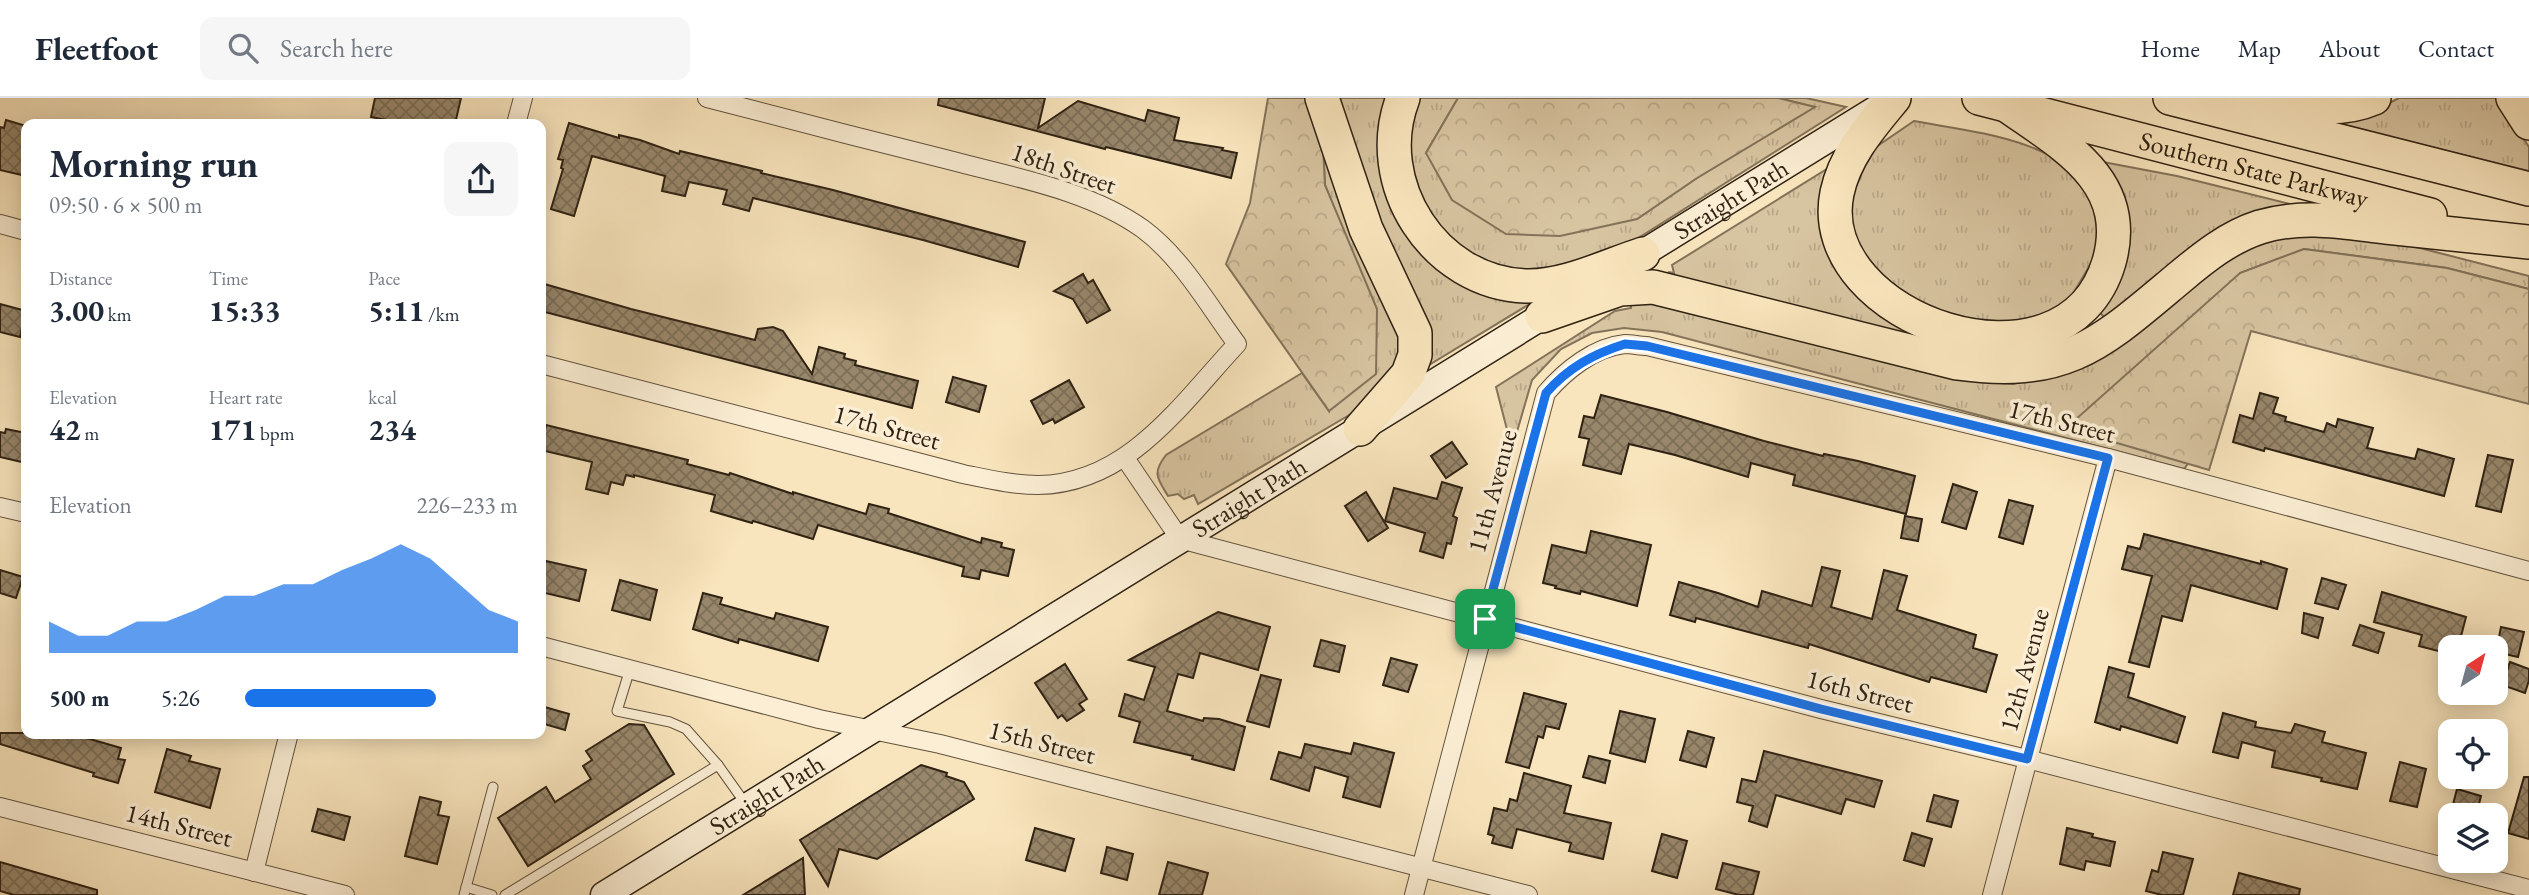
<!DOCTYPE html>
<html lang="en">
<head>
<meta charset="utf-8">
<style>
  body { margin:0; font-family:"EB Garamond",serif; background:#f6f6f7; color:#1f2937; height:100vh; display:flex; flex-direction:column; font-size:26px; white-space:nowrap }
  * { box-sizing:border-box; margin:0 }
  p { font-size:23px; color:#747a83 }
  .icon { flex:none; width:38px; height:38px; fill:none; stroke:currentColor; stroke-width:2; stroke-linecap:round; stroke-linejoin:round }
  .map { position:relative; flex:1; overflow:hidden }
  .drawer { position:absolute; left:21px; top:21px; width:525px; height:620px; display:flex; flex-direction:column; background:#fff; border-radius:14px; box-shadow:0 4px 18px #0003 }
  .drawer>* { flex:none }
  .needle { width:46px; rotate:36deg }
  .fabs { position:absolute; left:2438px; top:537px; display:grid; gap:14px }
  .fabs a { display:grid; place-items:center; width:70px; height:70px; border-radius:14px; background:#fff; box-shadow:0 4px 18px #0003; font-size:35px }
  .pin { position:absolute; display:grid; place-items:center; width:60px; height:60px; color:#fff; margin:-30px; border-radius:14px; box-shadow:0 4px 10px #0006 }
  .round { display:grid; place-items:center; flex:none; width:74px; height:74px; border-radius:14px; background:#f6f6f7 }
  .headline { display:flex; align-items:center; justify-content:space-between; height:119px; padding:0 28px }
  h1 { font-size:38px; font-weight:700; line-height:52px }
  .stats { display:grid; grid-template-columns:repeat(3,1fr); gap:10px; height:119px; padding:7px 28px }
  .stats div { display:grid; align-content:center }
  .stats b { font-size:30px; font-weight:700 }
  .stats small { font-size:19px; font-weight:400 }
  .stats p { font-size:19px }
  .chart { height:196px; padding:14px 28px }
  .chart p { display:flex; justify-content:space-between }
  .chart svg { width:100%; height:126px; margin-top:7px; fill:#1a73e8; opacity:.7 }
  ul { padding:0 28px; list-style:none; font-size:23px }
  li { display:grid; grid-template-columns:112px 84px 1fr; align-items:center; height:52px }
  li i { height:18px; border-radius:9px; background:#1a73e8 }
  header { display:flex; align-items:center; gap:42px; box-sizing:border-box; height:98px; padding:0 35px; background:#fff; border-bottom:2px solid #e0e1e3 }
  header strong { font-size:33px }
  nav { display:flex; gap:38px; margin-inline-start:auto; font-size:24px }
  .search { width:490px; height:63px; background:#f6f6f7; display:flex; align-items:center; gap:18px; box-sizing:border-box; padding:0 24px; border-radius:14px; color:#747a83; font-size:26px }
  .map>svg:first-child { display:block }
  .grass { fill:url(#grass-tufts); stroke:#83735a; stroke-width:2 }
  .forest { fill:url(#forest-crowns); stroke:#83735a; stroke-width:2 }
  .building { fill:url(#building-cross-hatch); stroke:#2f2213; stroke-width:2 }
  .lines { fill:none; stroke-linecap:round; stroke-linejoin:round }
  .lane-casing { stroke:#62533e; stroke-width:11 }
  .street-casing { stroke:#62533e; stroke-width:20 }
  .secondary-casing { stroke:#2f2213; stroke-width:29 }
  .highway-casing { stroke:#2f2213; stroke-width:36 }
  .lane { stroke:#fbeed4; stroke-width:9 }
  .street { stroke:#fbeed4; stroke-width:18 }
  .secondary { stroke:#fbeed4; stroke-width:26 }
  .highway { stroke:#f9e5bd; stroke-width:33 }
  .route-casing { stroke:#fff; stroke-width:14 }
  .route { stroke:#1a73e8; stroke-width:9 }
  .labels { text-anchor:middle; stroke-width:7; stroke-linejoin:round; paint-order:stroke }
  .street-label { font-size:26px; fill:#2f2213; stroke:#fbeed4 }
</style>
</head>
<body>
<header>
<strong>Fleetfoot</strong>
<div class="search"><svg class="icon" aria-label="search" viewBox="0 0 24 24"><circle cx="10" cy="10" r="6"/><path d="M15 15l6 6"/></svg>Search here</div>
<nav><a>Home</a><a>Map</a><a>About</a><a>Contact</a></nav>
</header>
<div class="map">
<svg width="2529" height="797" viewBox="0 0 2529 797">
  <defs>
    <pattern id="grass-tufts" width="24" height="20" patternUnits="userSpaceOnUse" patternTransform="scale(1.75)"><rect width="24" height="20" fill="#d7c4a0"/><path d="M3 7l-1-3M5 7V3M7 7l1-3M15 17l-1-3M17 17v-4M19 17l1-3" fill="none" stroke="#b9a889"/></pattern>
    <pattern id="forest-crowns" width="20" height="18" patternUnits="userSpaceOnUse" patternTransform="scale(1.75)"><rect width="20" height="18" fill="#d7c4a0"/><path d="M2 6a3 3 0 1 1 6 0M12 15a3 3 0 1 1 6 0" fill="none" stroke="#b9a889"/></pattern>
    <pattern id="building-cross-hatch" width="8" height="8" patternUnits="userSpaceOnUse" patternTransform="scale(1.75)"><rect width="8" height="8" fill="#98876b"/><path d="M0 0l8 8M0 8l8-8" fill="none" stroke="#7c6e57"/></pattern>
  </defs>
  <rect width="100%" height="100%" fill="#f9e5bd"/>
  <filter id="stains"><feTurbulence type="fractalNoise" baseFrequency=".00286" numOctaves="4"/><feColorMatrix values="0 0 0 0 .2 0 0 0 0 .09 0 0 0 0 .02 0 0 0 .5 -.17"/></filter>
  <radialGradient id="worn" r=".72"><stop offset=".6" stop-color="#630" stop-opacity="0"/><stop offset="1" stop-color="#630" stop-opacity=".3"/></radialGradient>
  <!-- grass -->
  <g class="grass">
    <polygon points="1333,0 1393,0 1383,20 1382,83 1413,142 1446,178 1495,199 1533,204 1419,273"/>
    <polygon points="1420,0 1458,0 1426,55 1637,121 1697,80 1814,9 1778,0 1806,0 1846,9 1594,168 1497,176 1443,147 1411,96 1406,33"/>
    <polygon points="2399,0 2497,0 2529,49 2529,73 2342,27 2344,20 2376,12"/>
    <path d="M1914,23C1972,34 2065,41 2094,100C2099,112 2101,130 2104,143L2060,218L1959,229L1900,201L1854,153L1845,92L1876,49Z"/>
    <path d="M1322,30L1407,257L1385,296L1198,406L1194,397L1184,401L1178,396L1168,398C1157,380 1152,375 1166,357L1302,275L1329,313L1347,142L1325,87Z"/>
    <polygon points="1843,61 1824,121 1914,235 1910,248 1661,181 1669,174 1674,175 1672,167"/>
    <polygon points="2103,64 2177,78 2314,112 2274,120 2111,226 2096,211"/>
    <polygon points="2373,138 2529,178 2529,191 2447,170 2304,151 2240,175 2190,363 2184,371 1662,234 1624,230 1592,235 1561,251 1532,282 1512,351 1496,289 1615,213 1631,210 1631,203 1672,207 1961,282 2013,286 2065,275 2224,164 2270,139"/>
  </g>
  <!-- forest -->
  <g class="forest">
    <polygon points="1268,0 1309,0 1322,30 1325,87 1377,211 1376,276 1329,313 1226,166 1250,105"/>
    <polygon points="1458,0 1778,0 1815,9 1697,80 1637,121 1560,138 1506,136 1452,102 1426,55"/>
    <polygon points="2304,151 2447,170 2529,191 2529,306 2251,233 2209,372 2066,330 2240,175"/>
  </g>
  <!-- building -->
  <g class="building">
    <polygon points="375,0 461,0 455,26 407,26 371,19"/>
    <polygon points="939,0 1045,0 1038,30 1078,3 1145,23 1148,12 1179,20 1174,42 1223,50 1222,52 1237,55 1231,80 1106,49 1105,51 938,7"/>
    <polygon points="6,22 26,28 26,78 0,72 0,29 4,30"/>
    <polygon points="569,25 619,40 619,37 640,42 679,56 680,53 762,73 761,75 833,92 1025,144 1018,169 923,142 753,100 749,113 723,106 727,92 689,84 685,98 662,93 665,78 592,58 574,118 551,111 563,71 561,70 563,62 558,61"/>
    <polygon points="1083,176 1088,185 1093,182 1110,212 1087,225 1073,201 1054,193"/>
    <polygon points="541,185 631,211 755,242 758,231 773,229 783,233 812,276 819,249 845,256 844,260 856,263 855,267 918,283 912,310 541,213"/>
    <polygon points="0,206 26,213 20,239 0,234"/>
    <polygon points="953,279 986,288 979,314 946,304"/>
    <polygon points="1069,282 1084,309 1055,325 1053,321 1043,326 1031,303"/>
    <polygon points="2260,295 2278,300 2273,315 2286,319 2285,323 2324,334 2327,325 2336,329 2338,321 2373,330 2367,350 2415,361 2418,351 2454,361 2444,398 2265,350 2264,353 2233,344 2240,317 2253,321"/>
    <polygon points="1601,297 1667,314 1764,343 1823,358 1824,356 1858,363 1915,378 1906,416 1793,387 1795,377 1751,365 1748,379 1675,357 1629,346 1621,376 1583,367 1589,341 1579,339 1584,318 1594,320"/>
    <polygon points="546,327 688,362 687,366 729,377 730,375 793,396 793,394 866,416 869,406 889,411 888,415 981,445 982,440 1002,445 1001,449 1014,452 1008,478 981,472 979,481 962,478 964,469 818,427 813,441 753,423 752,425 711,413 715,397 634,377 634,379 626,377 623,387 611,384 608,396 586,391 592,364 541,352"/>
    <polygon points="6,331 26,335 26,365 0,359 0,334 5,335"/>
    <polygon points="1452,344 1467,366 1446,380 1431,358"/>
    <polygon points="2488,357 2513,362 2501,414 2476,408"/>
    <polygon points="1442,384 1462,390 1453,418 1457,420 1451,446 1447,445 1443,460 1420,453 1425,435 1385,423 1394,390 1437,401"/>
    <polygon points="1953,386 1977,394 1966,431 1942,424"/>
    <polygon points="1366,394 1388,430 1368,443 1345,408"/>
    <polygon points="2009,402 2033,408 2023,446 1999,439"/>
    <polygon points="1905,418 1922,421 1918,443 1901,440"/>
    <polygon points="1591,433 1651,447 1637,508 1581,493 1580,496 1555,490 1556,488 1543,485 1552,447 1586,455"/>
    <polygon points="2144,436 2261,466 2261,463 2287,471 2277,511 2191,487 2182,523 2162,518 2149,569 2129,564 2152,478 2122,471 2128,448 2140,451"/>
    <polygon points="546,463 586,472 579,503 541,494 541,477"/>
    <polygon points="1822,469 1840,473 1831,509 1872,521 1884,472 1907,478 1897,512 1976,537 1973,550 1997,557 1986,594 1931,579 1929,584 1809,546 1808,550 1696,520 1695,524 1670,517 1679,484 1718,495 1758,509 1762,493 1812,508"/>
    <polygon points="0,472 23,479 16,500 0,495"/>
    <polygon points="2322,480 2346,487 2338,511 2315,505"/>
    <polygon points="620,482 657,492 650,522 612,512"/>
    <polygon points="2382,494 2466,519 2458,550 2450,550 2450,556 2419,548 2422,537 2374,524"/>
    <polygon points="703,495 722,500 720,506 774,521 776,515 828,529 818,563 739,541 738,545 693,531"/>
    <polygon points="1218,514 1270,529 1258,572 1200,555 1193,580 1178,576 1167,613 1203,623 1204,620 1219,621 1245,629 1234,672 1192,661 1193,658 1134,644 1140,624 1119,618 1125,596 1144,602 1155,569 1129,562"/>
    <polygon points="2304,515 2323,520 2318,540 2302,535"/>
    <polygon points="2360,527 2384,535 2378,555 2353,547"/>
    <polygon points="2501,529 2524,534 2518,559 2496,554"/>
    <polygon points="1321,542 1345,548 1339,574 1314,568"/>
    <polygon points="1391,560 1417,567 1408,594 1383,587"/>
    <polygon points="2510,564 2529,571 2529,582 2525,595 2502,587"/>
    <polygon points="1065,566 1087,601 1079,606 1084,612 1067,623 1062,617 1058,620 1035,585"/>
    <polygon points="2109,569 2134,576 2128,599 2185,619 2177,645 2121,628 2120,632 2095,624"/>
    <polygon points="1261,577 1281,582 1269,629 1247,623"/>
    <polygon points="1524,595 1566,606 1559,631 1546,628 1543,640 1538,638 1529,670 1506,664"/>
    <polygon points="541,608 569,616 565,632 541,625"/>
    <polygon points="1620,613 1655,621 1645,664 1610,655"/>
    <polygon points="2223,615 2256,624 2255,629 2291,635 2295,626 2325,634 2322,644 2366,655 2357,691 2321,683 2322,680 2272,669 2275,653 2242,644 2238,660 2213,654"/>
    <polygon points="629,626 644,627 674,676 528,768 498,720 546,689 555,704 591,681 583,668 592,662 586,653"/>
    <polygon points="1688,633 1714,640 1706,669 1680,662"/>
    <polygon points="0,635 69,635 121,650 118,661 125,662 118,685 93,678 94,675 0,646"/>
    <polygon points="1354,645 1394,655 1380,709 1343,699 1348,679 1315,669 1309,693 1271,681 1279,654 1301,660 1305,646 1351,656"/>
    <polygon points="167,651 191,658 189,663 220,671 210,710 155,694"/>
    <polygon points="1764,653 1882,683 1874,709 1846,701 1841,716 1776,697 1767,729 1749,723 1753,708 1737,704 1742,681 1756,684"/>
    <polygon points="1589,658 1610,663 1605,685 1583,679"/>
    <polygon points="2400,664 2426,671 2417,709 2390,703"/>
    <polygon points="921,667 947,675 946,678 964,684 974,701 877,761 839,751 828,788 800,742"/>
    <polygon points="1524,675 1571,688 1564,715 1611,725 1603,761 1569,753 1571,745 1517,731 1512,750 1492,745 1494,738 1488,736 1494,710 1507,713 1510,701 1517,703"/>
    <polygon points="2524,679 2529,679 2529,741 2508,735"/>
    <polygon points="2457,691 2481,698 2476,718 2450,718"/>
    <polygon points="1934,697 1958,703 1951,729 1927,723"/>
    <polygon points="420,699 441,704 438,717 449,719 437,766 405,758"/>
    <polygon points="318,711 350,719 344,742 312,733"/>
    <polygon points="1035,730 1074,741 1065,773 1026,762"/>
    <polygon points="2067,730 2093,736 2092,739 2115,744 2110,768 2086,763 2084,772 2060,766"/>
    <polygon points="1912,735 1932,741 1924,768 1904,762"/>
    <polygon points="1662,736 1687,743 1677,780 1652,773"/>
    <polygon points="1107,749 1133,756 1127,782 1101,775"/>
    <polygon points="2163,754 2193,761 2183,797 2162,797 2146,793 2152,772 2158,774"/>
    <polygon points="803,760 805,797 743,797"/>
    <polygon points="0,764 97,792 97,797 14,797 0,793"/>
    <polygon points="1168,764 1208,775 1202,797 1159,797"/>
    <polygon points="1723,765 1759,774 1753,797 1739,797 1716,791"/>
    <polygon points="2239,775 2300,791 2299,797 2233,797"/>
  </g>
  <g class="lines">
    <!-- lane casing -->
    <g class="lane-casing">
      <g id="lane">
        <polyline points="718,667 745,705"/>
        <polyline points="466,789 492,797"/>
        <polyline points="464,797 493,689"/>
        <polyline points="505,797 718,667 686,631 670,624 617,613 630,571"/>
      </g>
    </g>
    <!-- street casing -->
    <g class="street-casing">
      <g id="street">
        <polyline points="516,26 523,0"/>
        <polyline points="0,126 26,133"/>
        <path d="M541,266L963,376C988,381 1013,387 1038,387C1128,386 1181,306 1237,246C1208,207 1182,160 1143,131C1089,92 1012,79 949,62C868,42 788,21 707,0"/>
        <polyline points="1125,360 1180,441 1821,611 2027,661 2529,791"/>
        <polyline points="0,409 26,415"/>
        <polyline points="541,548 819,621 940,646 1528,797"/>
        <polyline points="0,709 345,797"/>
        <polyline points="254,774 289,635"/>
        <path d="M1414,797L1546,295C1565,273 1594,249 1625,246C1632,246 1640,248 1647,248L2108,360L2529,473"/>
        <polyline points="1992,797 2108,360"/>
      </g>
    </g>
    <!-- secondary casing -->
    <g class="secondary-casing">
      <g id="secondary">
        <path id="s1" d="M1627,165L1883,7"/>
        <path id="s2" d="M604,797L1559,208"/>
      </g>
    </g>
    <!-- highway casing -->
    <g class="highway-casing">
      <g id="highway">
        <polyline points="1322,0 1366,131 1415,235 1415,257 1408,276 1360,331"/>
        <path d="M1403,0C1370,85 1434,185 1526,188C1565,189 1606,168 1643,156"/>
        <path d="M1894,0C1871,28 1845,57 1837,95C1811,222 2066,310 2109,164C2132,83 2063,47 2008,8"/>
        <path id="s3" d="M1979,0L2430,117"/>
        <polyline points="2170,0 2529,91"/>
        <path d="M2242,0C2287,2 2330,19 2374,0"/>
        <polyline points="2513,0 2529,25"/>
        <path d="M1542,218L1620,191L1653,189L1957,265C2067,280 2100,246 2179,180C2204,159 2229,139 2260,129C2303,116 2343,124 2386,129C2434,134 2481,139 2529,144"/>
      </g>
    </g>
    <!-- lane -->
    <use href="#lane" class="lane"/>
    <!-- street -->
    <use href="#street" class="street"/>
    <!-- secondary -->
    <use href="#secondary" class="secondary"/>
    <!-- highway -->
    <use href="#highway" class="highway"/>
  </g>
  <g class="lines">
    <!-- route casing -->
    <g class="route-casing">
      <path id="route" d="M1625,246L1647,248L2108,360L2027,661L1821,611L1485,521L1546,295C1568,270 1593,256 1625,246Z"/>
    </g>
    <!-- route -->
    <use href="#route" class="route"/>
  </g>
  <g class="labels">
    <!-- street labels -->
    <g class="street-label">
      <text transform="translate(1064 70) rotate(19)" y="9">18th Street</text>
      <text dy="9" stroke="none"><textPath href="#s3" startOffset="284">Southern State Parkway</textPath></text>
      <text dy="9" stroke="none"><textPath href="#s1" startOffset="122">Straight Path</textPath></text>
      <text transform="translate(2062 323) rotate(14)" y="9">17th Street</text>
      <text transform="translate(887 329) rotate(15)" y="9">17th Street</text>
      <text transform="translate(1492 393) rotate(-75)" y="9">11th Avenue</text>
      <text dy="9" stroke="none"><textPath href="#s2" startOffset="758">Straight Path</textPath></text>
      <text transform="translate(2024 572) rotate(-75)" y="9">12th Avenue</text>
      <text transform="translate(1860 593) rotate(14)" y="9">16th Street</text>
      <text transform="translate(1042 644) rotate(14)" y="9">15th Street</text>
      <text dy="9" stroke="none"><textPath href="#s2" startOffset="191">Straight Path</textPath></text>
      <text transform="translate(179 727) rotate(14)" y="9">14th Street</text>
    </g>
  </g>
  <rect width="100%" height="100%" filter="url(#stains)"/>
  <rect width="100%" height="100%" fill="url(#worn)"/>
</svg>
<div class="fabs">
<a><svg class="needle" viewBox="-14 -14 28 28"><path d="M0-13l5 13h-10z" fill="#e53935"/><path d="M0 13l5-13h-10z" fill="#747a83"/></svg></a>
<a><svg class="icon" aria-label="locate" viewBox="0 0 24 24"><circle cx="12" cy="12" r="6"/><path d="M12 2v4M12 18v4M2 12h4M18 12h4"/></svg></a>
<a><svg class="icon" aria-label="layers" viewBox="0 0 24 24"><path d="M12 4l9 5-9 5-9-5zM3 14l9 5 9-5"/></svg></a>
</div>
<div class="pin" style="left:1485px;top:521px;background:#1e9e55"><svg class="icon" aria-label="arrive" viewBox="0 0 24 24"><path d="M6 21V4h12l-3 4 3 4H6"/></svg></div>
<section class="drawer">
<div class="headline"><div><h1>Morning run</h1><p>09:50 · 6 × 500 m</p></div><a class="round"><svg class="icon" aria-label="share" viewBox="0 0 24 24"><path d="M12 15V3M7 8l5-5 5 5M5 13v7h14v-7"/></svg></a></div>
<div class="stats">
<div><p>Distance</p><b>3.00<small> km</small></b></div>
<div><p>Time</p><b>15:33</b></div>
<div><p>Pace</p><b>5:11<small> /km</small></b></div>
</div>
<div class="stats">
<div><p>Elevation</p><b>42<small> m</small></b></div>
<div><p>Heart rate</p><b>171<small> bpm</small></b></div>
<div><p>kcal</p><b>234</b></div>
</div>
<div class="chart"><p><span>Elevation</span>226–233 m</p>
<svg viewBox="0 0 160 44" preserveAspectRatio="none"><path d="M0 44V33L10 38L20 38L30 33L40 33L50 29L60 24L70 24L80 20L90 20L100 15L110 11L120 6L130 11L140 20L150 29L160 33V44z"/></svg>
</div>
<ul>
<li><b>500 m</b>5:26<i style="width:70%"></i></li>
</ul>
</section>
</div>
</body>
</html>
